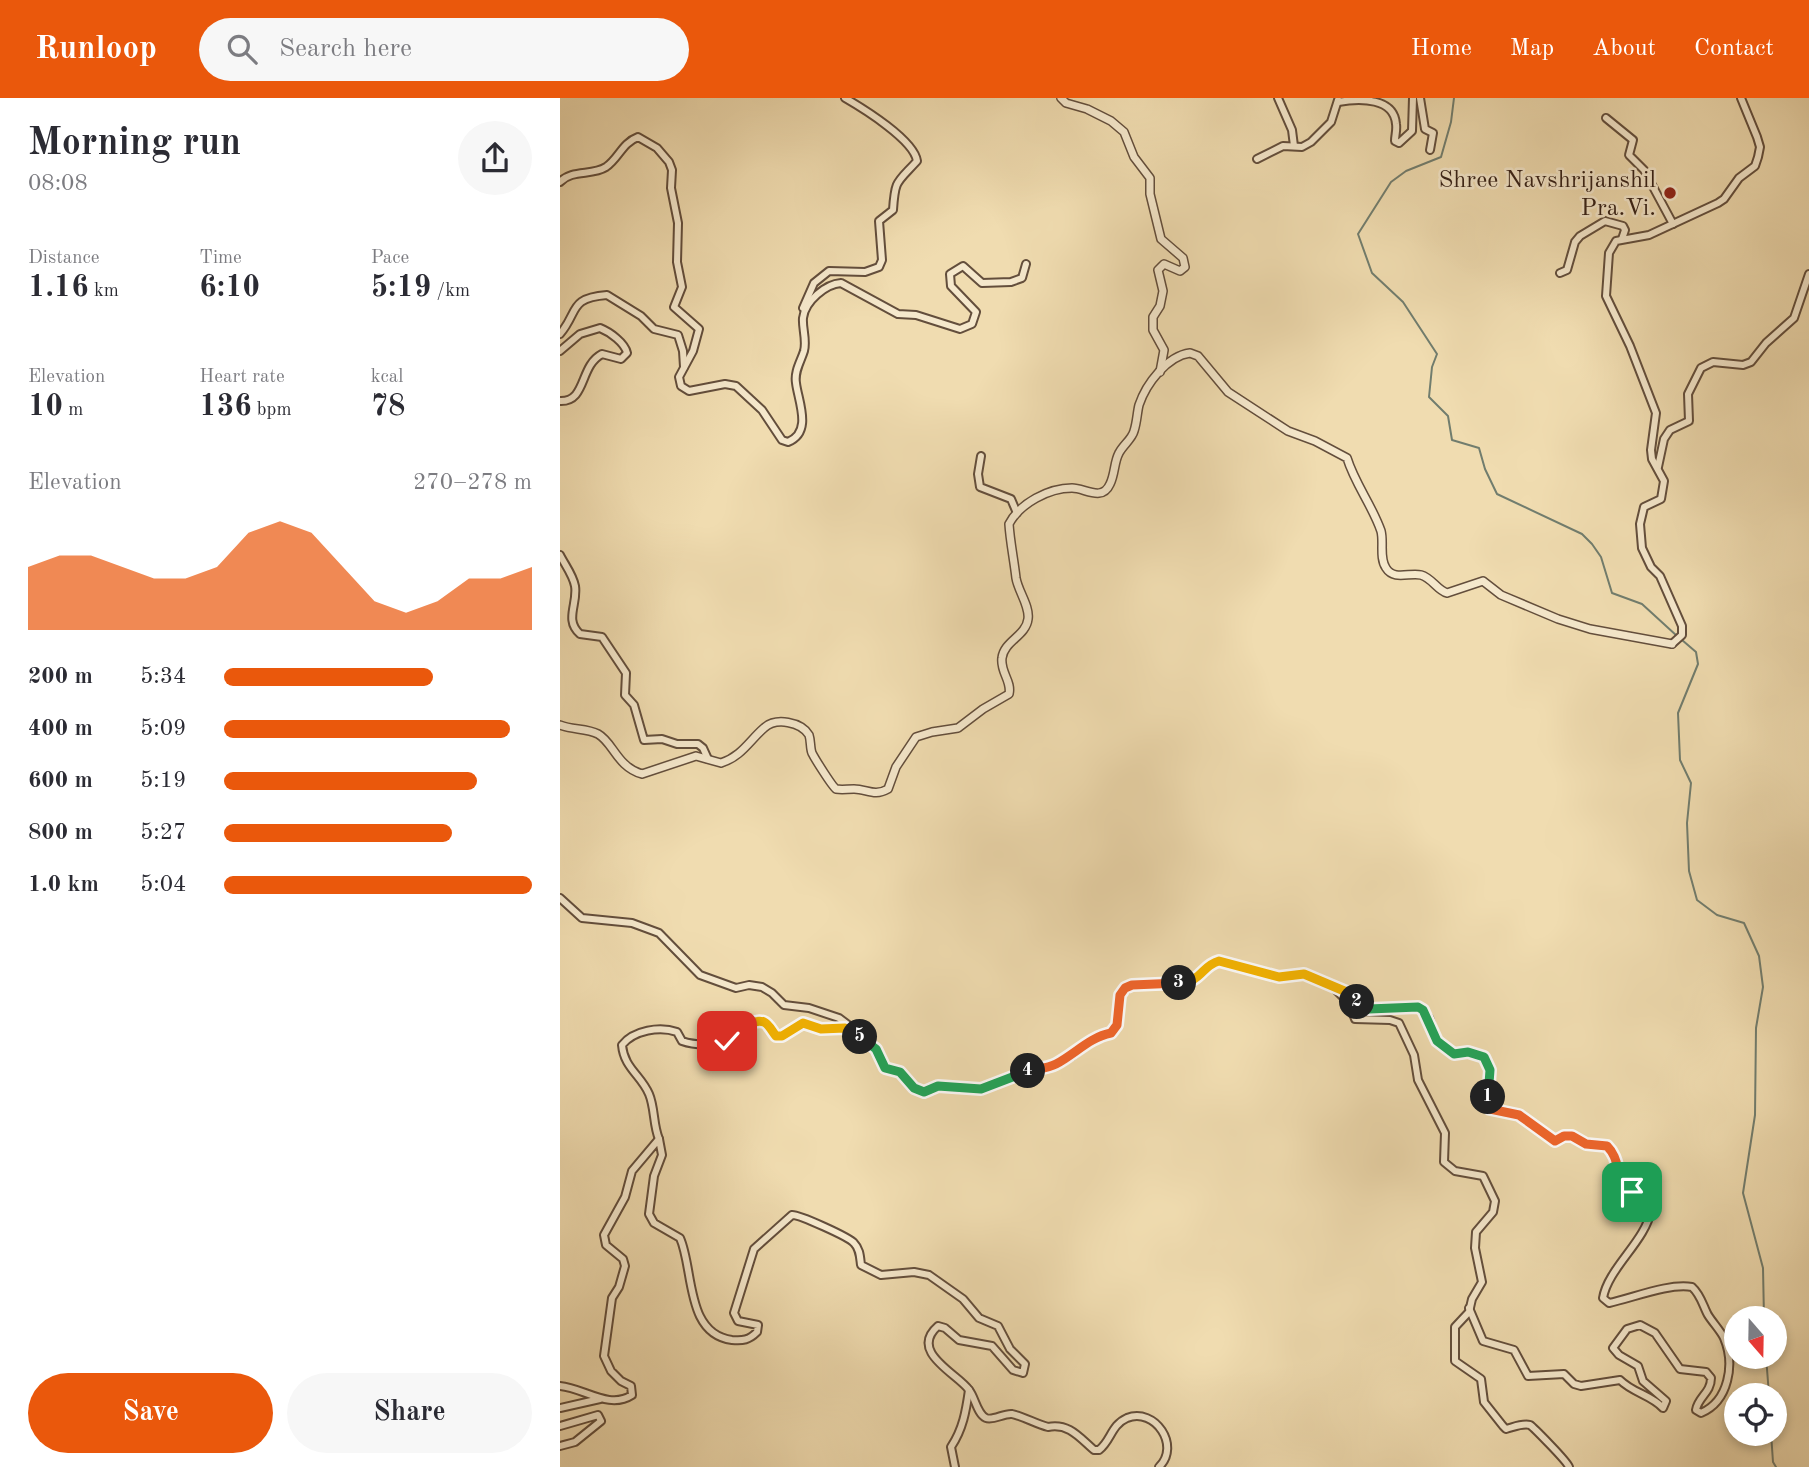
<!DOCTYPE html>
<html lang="en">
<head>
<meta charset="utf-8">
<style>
  body { margin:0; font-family:"Old Standard TT",serif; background:#f7f7f7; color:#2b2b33; height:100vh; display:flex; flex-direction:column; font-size:26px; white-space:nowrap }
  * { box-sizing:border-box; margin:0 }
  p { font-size:23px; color:#7c7c81 }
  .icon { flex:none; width:38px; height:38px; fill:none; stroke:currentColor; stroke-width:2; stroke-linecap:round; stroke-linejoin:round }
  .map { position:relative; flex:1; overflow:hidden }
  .side { display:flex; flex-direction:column; background:#fff; width:560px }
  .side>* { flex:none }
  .needle { width:46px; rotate:160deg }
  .controls { position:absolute; left:1164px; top:1208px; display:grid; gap:14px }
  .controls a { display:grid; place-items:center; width:63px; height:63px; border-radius:50%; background:#fff; box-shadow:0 4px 10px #0003; font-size:35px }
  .pin { position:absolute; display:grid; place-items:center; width:60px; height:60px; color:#fff; margin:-30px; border-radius:14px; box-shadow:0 4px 10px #0006 }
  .km { position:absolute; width:35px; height:35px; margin:-18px; border-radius:50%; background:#222; color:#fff; font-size:19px; line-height:35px; text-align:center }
  .round { display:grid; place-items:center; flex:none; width:74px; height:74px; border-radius:37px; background:#f7f7f7 }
  .overview { display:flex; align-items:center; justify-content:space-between; height:119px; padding:0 28px }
  h1 { font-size:38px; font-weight:700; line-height:52px }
  .metrics { display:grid; grid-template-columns:repeat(3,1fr); gap:10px; height:119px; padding:7px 28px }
  .metrics div { display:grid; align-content:center }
  .metrics b { font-size:30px; font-weight:700 }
  .metrics small { font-size:19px; font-weight:400 }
  .metrics p { font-size:19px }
  .chart { height:196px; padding:14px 28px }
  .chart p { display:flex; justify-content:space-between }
  .chart svg { width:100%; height:126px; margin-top:7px; fill:#ea580c; opacity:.7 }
  .primary-button { display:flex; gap:14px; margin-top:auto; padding:14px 28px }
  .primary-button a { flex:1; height:80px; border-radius:42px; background:#ea580c; color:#fff; font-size:28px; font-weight:700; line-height:80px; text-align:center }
  .primary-button a+a { background:#f7f7f7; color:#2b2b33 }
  ul { padding:0 28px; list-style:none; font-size:23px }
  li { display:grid; grid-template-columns:112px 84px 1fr; align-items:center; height:52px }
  li i { height:18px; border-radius:9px; background:#ea580c }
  header { display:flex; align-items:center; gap:42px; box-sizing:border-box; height:98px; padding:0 35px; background:#ea580c; color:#fff }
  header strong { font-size:33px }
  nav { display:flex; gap:38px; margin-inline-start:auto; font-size:24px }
  .search { width:490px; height:63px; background:#f7f7f7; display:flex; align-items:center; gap:18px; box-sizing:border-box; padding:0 24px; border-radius:38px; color:#7c7c81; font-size:26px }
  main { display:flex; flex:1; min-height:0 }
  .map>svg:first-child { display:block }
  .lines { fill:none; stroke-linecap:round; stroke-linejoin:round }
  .stream { stroke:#717d6e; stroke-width:2 }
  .minor-casing { stroke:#634e3c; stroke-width:10 }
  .tertiary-casing { stroke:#634e3c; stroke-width:10 }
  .minor { stroke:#f5e8cc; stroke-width:6 }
  .tertiary { stroke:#f5e8cc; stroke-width:7 }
  .split-1-casing { stroke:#fff; stroke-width:14 }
  .split-2-casing { stroke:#fff; stroke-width:14 }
  .split-3-casing { stroke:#fff; stroke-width:14 }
  .split-4-casing { stroke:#fff; stroke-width:14 }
  .split-5-casing { stroke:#fff; stroke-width:14 }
  .split-6-casing { stroke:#fff; stroke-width:14 }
  .split-1 { stroke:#f0652b; stroke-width:9 }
  .split-2 { stroke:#22a559; stroke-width:9 }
  .split-3 { stroke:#f5b400; stroke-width:9 }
  .split-4 { stroke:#f0652b; stroke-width:9 }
  .split-5 { stroke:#22a559; stroke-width:9 }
  .split-6 { stroke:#f5b400; stroke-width:9 }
  .poi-dot { fill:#8f2418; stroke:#f5e8cc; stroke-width:2.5 }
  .labels { text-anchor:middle; stroke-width:5; stroke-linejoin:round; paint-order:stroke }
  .poi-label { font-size:24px; fill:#341f15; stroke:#f5e8cc; text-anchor:end }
</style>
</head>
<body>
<header>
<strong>Runloop</strong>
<div class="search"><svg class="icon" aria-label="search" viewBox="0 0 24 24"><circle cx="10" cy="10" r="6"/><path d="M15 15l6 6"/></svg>Search here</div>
<nav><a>Home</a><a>Map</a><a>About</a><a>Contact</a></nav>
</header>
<main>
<section class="side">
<div class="overview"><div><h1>Morning run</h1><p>08:08</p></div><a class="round"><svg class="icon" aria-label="share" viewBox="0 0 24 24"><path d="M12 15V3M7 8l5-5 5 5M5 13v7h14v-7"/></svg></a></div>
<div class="metrics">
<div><p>Distance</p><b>1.16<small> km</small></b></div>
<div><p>Time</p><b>6:10</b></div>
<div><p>Pace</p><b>5:19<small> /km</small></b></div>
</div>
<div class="metrics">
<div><p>Elevation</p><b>10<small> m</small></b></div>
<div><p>Heart rate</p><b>136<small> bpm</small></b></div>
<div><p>kcal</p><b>78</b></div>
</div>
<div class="chart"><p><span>Elevation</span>270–278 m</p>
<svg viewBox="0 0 160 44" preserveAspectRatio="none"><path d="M0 44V22L10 18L20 18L30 22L40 26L50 26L60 22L70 10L80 6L90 10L100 22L110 34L120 38L130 34L140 26L150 26L160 22V44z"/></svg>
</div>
<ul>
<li><b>200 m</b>5:34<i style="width:68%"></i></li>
<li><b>400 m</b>5:09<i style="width:93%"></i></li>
<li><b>600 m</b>5:19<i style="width:82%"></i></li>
<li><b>800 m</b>5:27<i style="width:74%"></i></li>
<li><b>1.0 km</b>5:04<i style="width:100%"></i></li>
</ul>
<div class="primary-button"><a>Save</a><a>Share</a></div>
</section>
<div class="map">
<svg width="1249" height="1369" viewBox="0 0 1249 1369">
  <rect width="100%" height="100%" fill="#f0dcb0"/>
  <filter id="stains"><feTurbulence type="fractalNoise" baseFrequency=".00286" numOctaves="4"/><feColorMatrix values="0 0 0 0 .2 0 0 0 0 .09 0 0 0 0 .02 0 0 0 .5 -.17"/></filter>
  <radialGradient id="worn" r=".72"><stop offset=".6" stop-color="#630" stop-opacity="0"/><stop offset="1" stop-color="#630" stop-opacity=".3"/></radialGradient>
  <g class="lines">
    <!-- stream -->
    <g class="stream">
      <polyline points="894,0 891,24 881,59 846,73 831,84 798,136 812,175 843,204 877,256 872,269 869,299 888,318 892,342 919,350 925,371 937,396 1022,436 1032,446 1041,459 1052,495 1082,506 1117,538"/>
      <polyline points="1122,542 1136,554 1138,566 1118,615 1120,662 1131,685 1127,725 1129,773 1137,802 1157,817 1184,825 1199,858 1203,889 1196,930 1195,1017 1183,1095 1203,1170 1204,1220"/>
      <polyline points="1206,1258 1209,1297"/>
      <polyline points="1211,1335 1213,1364 1216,1369"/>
    </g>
    <!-- minor casing -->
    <g class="minor-casing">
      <g id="minor">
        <polyline points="718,0 732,32 734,48"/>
        <polyline points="860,0 865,31 873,35 870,52"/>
        <path d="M778,4C801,0 834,0 836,26C837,32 835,37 835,43L839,45L852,33L853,0"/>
        <polyline points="1046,20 1073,42 1069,57 1084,72 1113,126"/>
        <polyline points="697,61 723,48 742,49 751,44 771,24 778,2"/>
        <path d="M0,84C12,71 32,78 46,69C59,60 62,45 78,39L97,50L109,64L112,72L111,90L118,125L117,164L122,189L114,209L139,231L133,253L119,279L121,288L129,293L165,286L176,288L202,312L222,342L228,344C253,334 238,303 236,285C234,273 241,263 244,253C247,242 242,230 243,220C245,203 266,186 281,185L338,216L356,217L400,231L412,226L416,214L391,188L390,176L403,168L422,185L451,184L462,180L466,166"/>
        <polyline points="1000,175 1007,172 1015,144 1020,138 1045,123 1063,128 1065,132 1062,141"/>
        <path d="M243,210L254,185L269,173L305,174L319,169L322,162L319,123L333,112C335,81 337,85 357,63C354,42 304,11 285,0"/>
        <path d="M0,236C19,214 8,200 47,197L81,218L94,231L118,237L123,253L124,269"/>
        <path d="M0,253L20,236L40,230C50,234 65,245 67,255L61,261L42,256C19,268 27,304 0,303"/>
        <polyline points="421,358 418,376 420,389 451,401 457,415"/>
        <polyline points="1098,369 1104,341 1110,332 1129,323 1128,296 1141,270 1153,264 1183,267 1191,264 1206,245 1234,220 1249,176"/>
        <path d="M0,457C5,467 13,477 15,488C18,506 4,522 20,536L42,539L66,575L65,597L74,607L84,642L102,641L117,646H138L143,650L148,661"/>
        <polyline points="1112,546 1122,537 1122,528 1100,478 1091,469 1082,450 1080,426 1084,409 1101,401 1104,383 1092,361 1091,352 1096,315 1070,248 1046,198 1049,155 1056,143 1089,137 1158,105 1164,101 1179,80 1195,68 1198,59 1200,49 1197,39 1181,0"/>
        <polyline points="0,800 22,820 72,825 99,835 140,877 176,890 189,887 202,889 212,895 224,907 249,910 279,920 295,932"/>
        <path d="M776,892L789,905L795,921L830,922L839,925L854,957L858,982L885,1035L884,1064L895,1073L923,1078L935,1103L933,1114L916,1134L915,1150L922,1184L912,1201L909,1214L895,1229V1263L921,1281L924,1304L943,1328L946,1331C954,1329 962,1325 970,1327C973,1329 1007,1363 1009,1369"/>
        <path d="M99,1041C93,1027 95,1010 89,996C81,977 64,970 62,947C74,932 100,928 117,934L122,943C136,948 160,948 173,940C185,932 188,925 204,924L216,938L220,939L243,925L261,931L281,929L292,933L316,951L325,970L340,974L354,990L364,994L378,988L421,991L472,971L488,970L512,958L537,939L551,935L557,927L560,897L572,887L629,884C641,879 646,867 659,863L719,879L744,876L789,896L801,908L809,911L858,909L869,920L877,943L894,956L908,954L924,959C934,977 922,995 930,1011L959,1017L995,1043L1004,1038H1011L1026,1046L1050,1050L1062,1087L1084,1101L1091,1112C1086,1143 1048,1170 1043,1200L1049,1205C1073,1200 1108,1185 1132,1189C1141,1197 1143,1208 1148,1217C1153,1225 1160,1232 1164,1240C1175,1266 1169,1303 1141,1315L1136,1312C1138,1299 1151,1295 1151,1280L1146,1274L1120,1271L1095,1235L1080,1227L1067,1231L1053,1250L1059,1257L1078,1268L1083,1283L1106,1303L1103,1310C1091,1297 1073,1295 1060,1282L1021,1288L1014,1286L1004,1276L968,1278L954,1252L923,1243L909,1210"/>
        <path d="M0,1288C24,1290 49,1312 72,1297L71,1288L61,1283L51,1273L44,1258L52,1200L59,1189L65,1168L63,1161L46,1147L44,1137L65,1099L72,1073L99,1041L102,1057L94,1078L89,1116L94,1125L120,1140C134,1171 125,1236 172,1242C183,1243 189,1242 197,1234L198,1227L178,1223L174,1215L194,1151L232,1117C238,1116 289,1139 294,1145C300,1151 300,1159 301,1167L321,1177L354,1174L369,1177L403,1201L419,1220L438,1228L450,1251L465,1266L463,1275L453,1272L432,1248L399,1242L385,1230L378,1228C348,1254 398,1276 409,1292C415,1299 417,1316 426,1320C433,1323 444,1315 452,1316C465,1319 476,1326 488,1329C509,1325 519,1339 534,1352H539C551,1343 551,1327 567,1320C595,1309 621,1348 599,1369"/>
        <polyline points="0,1310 40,1301"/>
        <polyline points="0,1328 38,1317 41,1323 15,1344 0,1348"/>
        <path d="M395,1369L391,1349C403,1331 406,1313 409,1292"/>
      </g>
    </g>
    <!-- tertiary casing -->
    <g class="tertiary-casing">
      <g id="tertiary">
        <polyline points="501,0 506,5 527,11 551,23 564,34 574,59 590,80 590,96 601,141 623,160 625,169 620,173 604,166 598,172 603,193 600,208 593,219 593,232 604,252 600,274"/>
        <path d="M0,627C12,632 27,630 38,636C53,644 57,669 82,676L136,658L161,665C182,658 189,643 204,630C216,619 241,624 249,637C251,643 250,650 252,655C255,661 272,688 276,691C282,692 287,691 294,691C307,691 314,699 328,691L336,669L356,639L372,634L398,630L423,611L449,596C452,583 440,574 442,560C444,543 466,538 468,521C470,508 458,493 456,480C454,462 450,443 449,426C460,405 489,390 512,390C525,390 542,404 550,386C555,376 554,364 559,355C563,347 572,341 574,333C577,324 577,315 579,307C586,286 607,258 630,255L638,258L668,294L728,333L755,343L787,360C795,386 812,407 821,433C824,444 819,460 826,470C834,483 850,474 861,477C872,480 877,492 887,495L923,483L941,497L998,521L1030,531L1112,546"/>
      </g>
    </g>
    <!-- minor -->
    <use href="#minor" class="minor"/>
    <!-- tertiary -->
    <use href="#tertiary" class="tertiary"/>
  </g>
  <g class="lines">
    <!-- split-1 casing -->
    <g class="split-1-casing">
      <path id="split-1" d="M928,999L930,1011L959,1017L995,1043L1004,1038H1012L1026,1046L1047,1048C1062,1063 1053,1079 1072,1094"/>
    </g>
    <!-- split-2 casing -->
    <g class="split-2-casing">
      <polyline id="split-2" points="797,904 809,911 858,909 863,912 877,943 894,956 908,954 924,959 930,972 928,999"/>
    </g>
    <!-- split-3 casing -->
    <g class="split-3-casing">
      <path id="split-3" d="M619,885C642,884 641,868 659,863L719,879L744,876L789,895L797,904"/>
    </g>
    <!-- split-4 casing -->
    <g class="split-4-casing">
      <path id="split-4" d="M468,973C478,970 486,971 496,966C515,956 530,939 551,935L557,927L560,897L565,890L572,887L619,885"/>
    </g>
    <!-- split-5 casing -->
    <g class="split-5-casing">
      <polyline id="split-5" points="300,939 316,951 325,970 340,974 354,990 364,994 378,988 421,991 468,973"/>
    </g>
    <!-- split-6 casing -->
    <g class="split-6-casing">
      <path id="split-6" d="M167,943C177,938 191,919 204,924C209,926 213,935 216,938H222L243,925L261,931L285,930L300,939"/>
    </g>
    <!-- split-1 -->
    <use href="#split-1" class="split-1"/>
    <!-- split-2 -->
    <use href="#split-2" class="split-2"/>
    <!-- split-3 -->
    <use href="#split-3" class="split-3"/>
    <!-- split-4 -->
    <use href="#split-4" class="split-4"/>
    <!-- split-5 -->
    <use href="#split-5" class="split-5"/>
    <!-- split-6 -->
    <use href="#split-6" class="split-6"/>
  </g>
  <!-- markers -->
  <circle class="poi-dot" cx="1110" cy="95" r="7"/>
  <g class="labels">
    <!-- poi labels -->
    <g class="poi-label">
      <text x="1096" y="89">Shree Navshrijanshil<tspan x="1096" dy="28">Pra.Vi.</tspan></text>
    </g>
  </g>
  <rect width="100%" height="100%" filter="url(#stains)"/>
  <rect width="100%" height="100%" fill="url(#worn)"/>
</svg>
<div class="controls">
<a><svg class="needle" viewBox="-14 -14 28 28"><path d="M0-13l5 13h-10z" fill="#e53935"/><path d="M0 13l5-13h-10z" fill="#7c7c81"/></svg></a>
<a><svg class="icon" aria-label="locate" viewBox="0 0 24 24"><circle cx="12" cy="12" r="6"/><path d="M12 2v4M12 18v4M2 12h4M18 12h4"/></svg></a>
</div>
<div class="pin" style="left:1072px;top:1094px;background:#1e9e55"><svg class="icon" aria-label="arrive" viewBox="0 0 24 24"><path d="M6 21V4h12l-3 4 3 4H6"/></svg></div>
<div class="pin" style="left:167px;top:943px;background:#d93025"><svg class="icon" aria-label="check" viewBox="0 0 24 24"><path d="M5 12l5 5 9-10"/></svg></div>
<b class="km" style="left:928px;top:999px">1</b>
<b class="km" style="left:797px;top:904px">2</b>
<b class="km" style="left:619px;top:885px">3</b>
<b class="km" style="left:468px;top:973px">4</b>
<b class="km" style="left:300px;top:939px">5</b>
</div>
</main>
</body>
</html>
